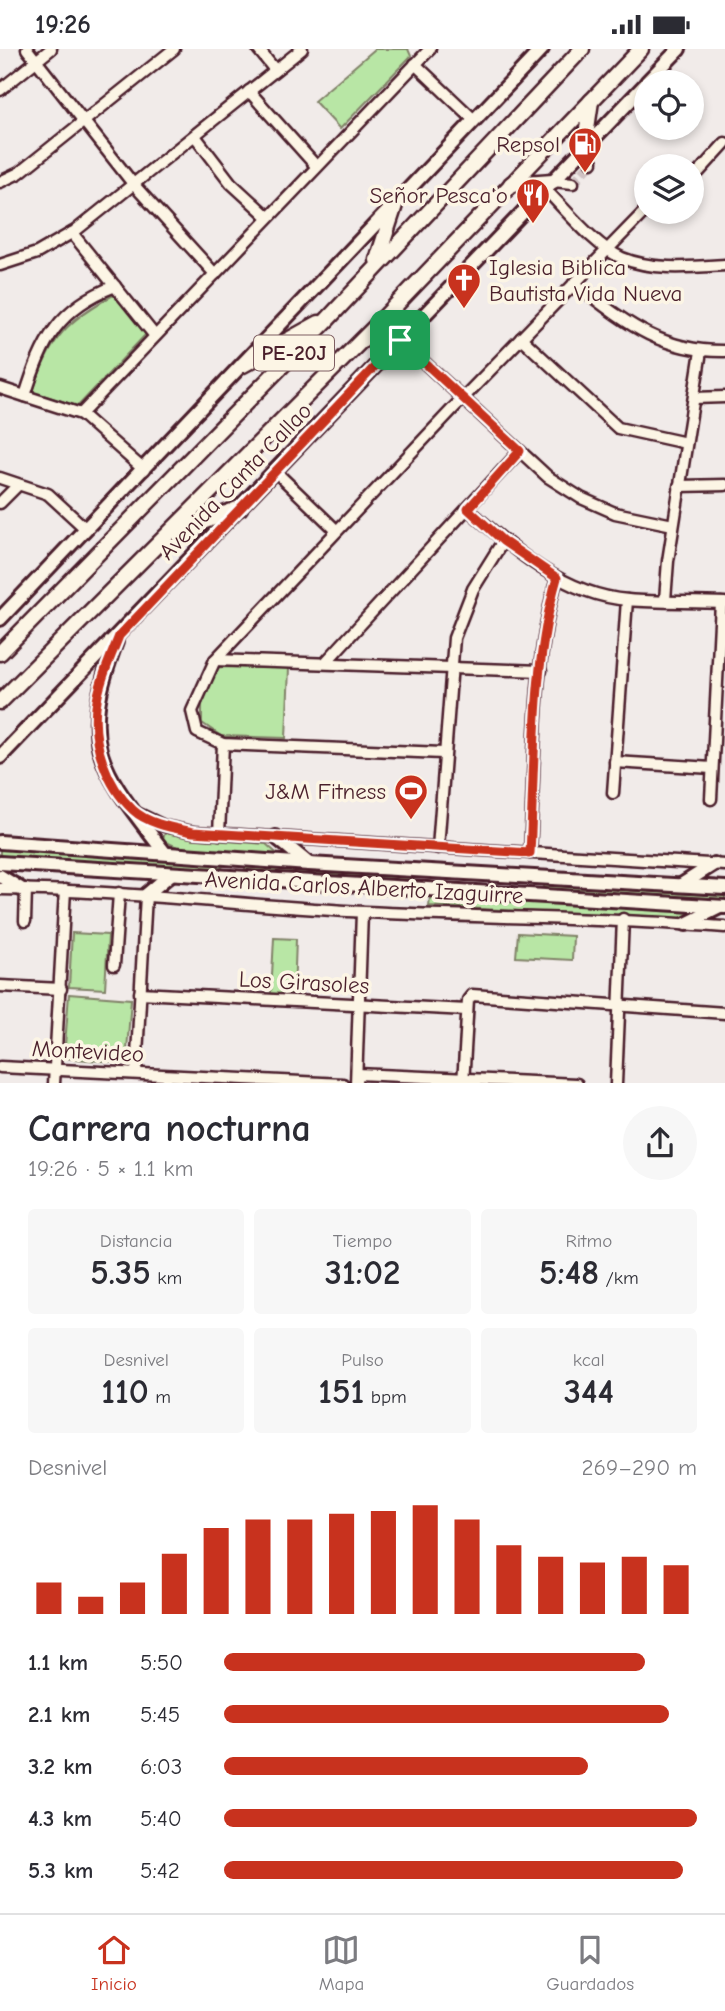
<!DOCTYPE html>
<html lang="es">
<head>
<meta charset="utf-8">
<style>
  body { margin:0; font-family:"Comic Neue",sans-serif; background:#f7f7f7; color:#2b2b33; height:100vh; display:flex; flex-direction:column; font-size:26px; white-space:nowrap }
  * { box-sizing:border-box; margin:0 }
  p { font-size:23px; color:#7c7c81 }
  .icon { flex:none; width:38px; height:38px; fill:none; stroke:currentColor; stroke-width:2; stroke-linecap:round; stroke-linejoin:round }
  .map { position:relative; height:1034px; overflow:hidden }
  .sheet { display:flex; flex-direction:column; background:#fff; flex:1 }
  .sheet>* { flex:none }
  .fabs { position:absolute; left:634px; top:21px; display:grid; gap:14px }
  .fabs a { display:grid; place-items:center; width:70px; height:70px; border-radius:50%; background:#fff; box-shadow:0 4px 10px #0003; font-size:35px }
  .pin { position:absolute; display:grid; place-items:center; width:60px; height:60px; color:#fff; margin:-30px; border-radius:14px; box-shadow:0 4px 10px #0006 }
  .round { display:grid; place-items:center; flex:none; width:74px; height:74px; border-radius:37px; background:#f7f7f7 }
  .headline { display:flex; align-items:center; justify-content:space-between; height:119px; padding:0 28px }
  h1 { font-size:38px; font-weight:800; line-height:52px }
  .stats { display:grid; grid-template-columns:repeat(3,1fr); gap:10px; height:119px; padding:7px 28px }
  .stats div { display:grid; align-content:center; border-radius:7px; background:#f7f7f7; text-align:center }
  .stats b { font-size:35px; font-weight:800 }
  .stats small { font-size:19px; font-weight:400 }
  .stats p { font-size:19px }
  .chart { height:196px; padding:14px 28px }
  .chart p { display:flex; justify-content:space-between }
  .chart svg { width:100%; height:126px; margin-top:7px; stroke:#c8321e; stroke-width:6 }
  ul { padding:0 28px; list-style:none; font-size:23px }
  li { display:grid; grid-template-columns:112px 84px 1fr; align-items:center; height:52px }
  li i { height:18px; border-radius:9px; background:#c8321e }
  .status { display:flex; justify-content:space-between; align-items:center; height:49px; padding:0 35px; background:#fff; direction:ltr }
  .status svg { height:19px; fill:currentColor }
  .tabs { display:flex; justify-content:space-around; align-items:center; height:98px; border-top:2px solid #e1e1e2; background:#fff; font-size:19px; color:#7c7c81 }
  .tabs a { display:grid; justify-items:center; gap:4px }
  .tabs .current { color:#c8321e }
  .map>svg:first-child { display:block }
  .green { fill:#b8e6a5; stroke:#818268; stroke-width:2 }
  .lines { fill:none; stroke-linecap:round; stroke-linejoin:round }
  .minor-tunnel { stroke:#d0c2c3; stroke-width:10; stroke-dasharray:10 5; stroke-linecap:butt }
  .minor-casing { stroke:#4a1f2b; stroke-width:15 }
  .major-casing { stroke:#4a1f2b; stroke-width:18 }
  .highway-casing { stroke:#4a1f2b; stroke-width:19 }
  .minor { stroke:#fcf5e5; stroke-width:10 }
  .major { stroke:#fcf5e5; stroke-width:12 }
  .highway { stroke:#fcf5e5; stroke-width:14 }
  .route-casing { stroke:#fff; stroke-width:14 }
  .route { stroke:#c8321e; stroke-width:9 }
  .labels { text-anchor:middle; stroke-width:7; stroke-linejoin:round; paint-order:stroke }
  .shield { fill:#fcf5e5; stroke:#7f5f63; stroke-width:2 }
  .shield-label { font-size:21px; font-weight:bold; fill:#4a1f2b }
  .poi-label { font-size:23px; fill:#4a1f2b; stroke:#fcf5e5; text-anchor:end }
  .street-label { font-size:23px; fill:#4a1f2b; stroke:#fcf5e5 }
</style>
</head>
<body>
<div class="status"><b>19:26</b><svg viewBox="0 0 49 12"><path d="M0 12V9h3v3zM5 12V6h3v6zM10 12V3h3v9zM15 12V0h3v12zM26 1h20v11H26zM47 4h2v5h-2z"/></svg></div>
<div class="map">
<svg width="725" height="1035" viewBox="0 0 725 1035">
  <rect width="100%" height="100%" fill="#f1ebe9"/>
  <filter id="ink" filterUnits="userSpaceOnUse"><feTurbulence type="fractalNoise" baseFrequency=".0143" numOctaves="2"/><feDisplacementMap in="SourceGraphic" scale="14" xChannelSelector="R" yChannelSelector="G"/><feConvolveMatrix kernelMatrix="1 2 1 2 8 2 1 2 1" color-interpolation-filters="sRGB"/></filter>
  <g filter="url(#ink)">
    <!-- green -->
    <g class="green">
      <polygon points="375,0 408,0 411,7 340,80 314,52"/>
      <path d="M117,244L148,283L78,357L33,343C50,288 67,271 117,244Z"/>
      <polygon points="217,618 289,619 286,689 221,687 202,674 202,655"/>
      <polygon points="166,782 197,790 266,795 281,808 190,804 162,791"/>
      <polygon points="0,799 223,810 225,816 219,820 0,807"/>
      <polygon points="245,818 414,828 412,834 245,824"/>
      <polygon points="544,836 725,847 725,854 544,843"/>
      <polygon points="430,848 706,863 695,872 429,857"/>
      <polygon points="72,884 108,886 105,940 69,938"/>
      <polygon points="518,884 573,887 572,911 516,908"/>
      <polygon points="274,889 296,890 294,946 271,945"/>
      <polygon points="69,945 131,950 126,1014 64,1009"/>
    </g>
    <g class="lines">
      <!-- minor-tunnel -->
      <polyline class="minor-tunnel" points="573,134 592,113"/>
      <!-- minor casing -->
      <g class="minor-casing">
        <g id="minor">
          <polyline points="27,0 134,136 215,225"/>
          <polyline points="258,0 275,21"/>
          <polyline points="415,15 474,71"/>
          <polyline points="0,41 51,0"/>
          <polyline points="249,42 316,117"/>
          <polyline points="195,87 231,134 268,168"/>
          <polyline points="584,100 592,113"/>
          <polyline points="691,127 696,126 725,94"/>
          <polyline points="553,132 573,134"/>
          <polyline points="0,133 19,124 174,0"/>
          <path d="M545,140C566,161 596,198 622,209C653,222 693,218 725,216"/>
          <polyline points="72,184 155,287"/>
          <polyline points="0,216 37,204 75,182 302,0"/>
          <path d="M574,234C624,272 659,303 725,302"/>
          <polyline points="521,289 618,379 686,394"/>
          <polyline points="400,291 548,428 581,449 615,464 673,476"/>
          <polyline points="0,339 81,365 144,421"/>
          <path d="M25,347C42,292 58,259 115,237"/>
          <polyline points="694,349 725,348"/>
          <polyline points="81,365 430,0"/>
          <polyline points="276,423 336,481"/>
          <polyline points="0,429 48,445 86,480"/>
          <polyline points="679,437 725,436"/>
          <polyline points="0,454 18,436"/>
          <path d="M468,460C513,501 565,546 628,551C660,554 693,552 725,554"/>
          <polyline points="665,551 668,512 701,302"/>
          <polyline points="215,611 541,622"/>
          <polyline points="325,614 520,402"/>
          <polyline points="443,704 223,695 197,683 192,662 215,611 462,350 646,161"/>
          <polyline points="615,713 712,719"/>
          <polyline points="613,744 627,551"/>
          <polyline points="711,750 721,554"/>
          <polyline points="135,763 164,777 193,783 725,816"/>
          <polyline points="219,785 223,695"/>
          <polyline points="438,799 454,589 473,540 503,492"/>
          <path d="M530,804C535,713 532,616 557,529"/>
          <path d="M0,840C122,841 243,857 365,863C485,869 605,868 725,878"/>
          <polyline points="25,872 26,840"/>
          <polyline points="114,916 119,844"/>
          <polyline points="0,937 61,940"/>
          <polyline points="140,944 467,961"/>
          <polyline points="0,1018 343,1035"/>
          <polyline points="136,1024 146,846"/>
          <polyline points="357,1025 577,1035"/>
          <polyline points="54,1035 65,841"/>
          <polyline points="356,1035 362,863"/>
          <polyline points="463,1035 468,951 472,946 725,964"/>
          <polyline points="616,1035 623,870"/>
        </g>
      </g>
      <!-- major casing -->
      <g class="major-casing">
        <g id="major">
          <polyline points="647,33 679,0"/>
          <polyline points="0,570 542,0"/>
          <path d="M116,593C76,698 101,720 164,803"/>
          <polyline points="0,708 646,35"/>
          <polyline points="276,788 309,815"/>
          <polyline points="0,793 309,815 725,839"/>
          <polyline points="0,814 725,858"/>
          <polyline points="0,827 21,840"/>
          <polyline points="681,836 714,815"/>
          <polyline points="146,846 171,825"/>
          <polyline points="686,875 720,858"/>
        </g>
      </g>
      <!-- highway casing -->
      <g class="highway-casing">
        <g id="highway">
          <polyline points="584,100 591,52"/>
          <polyline points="511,135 553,132"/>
          <polyline points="377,211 395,156"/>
          <polyline points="243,316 319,274"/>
          <polyline points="176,483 240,459"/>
          <polyline points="0,604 327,271 582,0"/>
          <polyline points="0,653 374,279 641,0"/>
        </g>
      </g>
      <!-- minor -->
      <use href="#minor" class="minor"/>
      <!-- major -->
      <use href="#major" class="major"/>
      <!-- highway -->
      <use href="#highway" class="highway"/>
    </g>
  </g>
  <g class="lines" filter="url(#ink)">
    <!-- route casing -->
    <g class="route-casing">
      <path id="route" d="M400,291L520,402L468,460L503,492L557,529C532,616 535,713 530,804L193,783C174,779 148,775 133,761C106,736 92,694 96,658C99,633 110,610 119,587Z"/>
    </g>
    <!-- route -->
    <use href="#route" class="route"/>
  </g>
  <!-- icons -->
  <defs>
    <g id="fuel-pin" transform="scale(1.75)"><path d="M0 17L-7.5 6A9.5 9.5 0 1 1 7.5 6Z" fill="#c8321e" stroke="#fcf5e5"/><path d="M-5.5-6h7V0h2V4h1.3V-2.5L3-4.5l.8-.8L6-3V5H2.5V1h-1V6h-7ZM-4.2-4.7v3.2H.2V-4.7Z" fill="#fff"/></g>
    <g id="restaurant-pin" transform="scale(1.75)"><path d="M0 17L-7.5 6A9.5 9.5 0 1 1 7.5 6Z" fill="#c8321e" stroke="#fcf5e5"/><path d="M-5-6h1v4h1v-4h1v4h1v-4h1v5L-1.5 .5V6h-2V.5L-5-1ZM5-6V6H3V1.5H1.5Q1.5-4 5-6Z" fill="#fff"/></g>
    <g id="church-pin" transform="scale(1.75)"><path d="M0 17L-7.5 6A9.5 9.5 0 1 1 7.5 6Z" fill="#c8321e" stroke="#fcf5e5"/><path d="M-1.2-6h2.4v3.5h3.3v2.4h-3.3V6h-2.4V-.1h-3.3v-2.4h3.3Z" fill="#fff"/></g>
    <g id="stadium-pin" transform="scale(1.75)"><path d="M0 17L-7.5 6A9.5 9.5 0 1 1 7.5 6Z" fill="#c8321e" stroke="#fcf5e5"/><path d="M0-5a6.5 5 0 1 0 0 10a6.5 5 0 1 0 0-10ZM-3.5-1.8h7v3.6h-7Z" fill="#fff"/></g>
  </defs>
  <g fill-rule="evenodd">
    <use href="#fuel-pin" x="585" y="95"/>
    <use href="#restaurant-pin" x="533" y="146"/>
    <use href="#church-pin" x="464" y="231"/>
    <use href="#stadium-pin" x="411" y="742"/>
  </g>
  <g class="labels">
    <!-- shield labels -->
    <rect class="shield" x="254" y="286.5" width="80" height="35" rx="5"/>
    <g class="shield-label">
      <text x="294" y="311">PE-20J</text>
    </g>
    <!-- poi labels -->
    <g class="poi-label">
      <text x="560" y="103">Repsol</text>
      <text x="508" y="154">Señor Pesca'o</text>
      <text x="489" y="226" text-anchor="start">Iglesia Biblica<tspan x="489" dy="26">Bautista Vida Nueva</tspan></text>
      <text x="386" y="750">J&amp;M Fitness</text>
    </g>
    <!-- street labels -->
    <g class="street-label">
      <text transform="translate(235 432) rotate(-46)" y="8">Avenida Canta Callao</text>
      <text transform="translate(364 838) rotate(3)" y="8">Avenida Carlos Alberto Izaguirre</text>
      <text transform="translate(304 933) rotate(3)" y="8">Los Girasoles</text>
      <text transform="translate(88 1002) rotate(3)" y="8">Montevideo</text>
    </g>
  </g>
</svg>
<div class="fabs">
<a><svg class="icon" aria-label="locate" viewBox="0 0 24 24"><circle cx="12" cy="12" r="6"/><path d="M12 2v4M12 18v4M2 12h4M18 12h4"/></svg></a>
<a><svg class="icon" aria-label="layers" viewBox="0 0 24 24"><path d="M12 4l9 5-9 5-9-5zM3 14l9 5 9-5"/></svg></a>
</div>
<div class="pin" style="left:400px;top:291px;background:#1e9e55"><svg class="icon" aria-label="arrive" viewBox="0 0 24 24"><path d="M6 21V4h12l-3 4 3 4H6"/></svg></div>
</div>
<section class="sheet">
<div class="headline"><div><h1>Carrera nocturna</h1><p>19:26 · 5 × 1.1 km</p></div><a class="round"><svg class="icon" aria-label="share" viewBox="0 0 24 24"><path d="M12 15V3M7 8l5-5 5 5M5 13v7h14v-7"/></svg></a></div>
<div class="stats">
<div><p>Distancia</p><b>5.35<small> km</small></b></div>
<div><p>Tiempo</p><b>31:02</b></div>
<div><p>Ritmo</p><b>5:48<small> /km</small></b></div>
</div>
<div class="stats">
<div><p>Desnivel</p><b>110<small> m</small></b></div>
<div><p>Pulso</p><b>151<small> bpm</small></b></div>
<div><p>kcal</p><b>344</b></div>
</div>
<div class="chart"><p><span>Desnivel</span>269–290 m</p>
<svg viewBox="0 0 160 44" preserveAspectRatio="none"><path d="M5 44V33M15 44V38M25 44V33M35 44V23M45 44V14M55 44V11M65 44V11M75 44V9M85 44V8M95 44V6M105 44V11M115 44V20M125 44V24M135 44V26M145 44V24M155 44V27"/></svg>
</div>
<ul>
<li><b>1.1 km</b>5:50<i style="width:89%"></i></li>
<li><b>2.1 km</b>5:45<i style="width:94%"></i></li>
<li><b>3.2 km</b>6:03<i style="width:77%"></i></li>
<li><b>4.3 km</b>5:40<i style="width:100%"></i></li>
<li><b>5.3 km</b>5:42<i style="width:97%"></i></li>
</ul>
</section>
<nav class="tabs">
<a class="current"><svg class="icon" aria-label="home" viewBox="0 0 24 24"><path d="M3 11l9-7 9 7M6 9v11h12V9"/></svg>Inicio</a>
<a><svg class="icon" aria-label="map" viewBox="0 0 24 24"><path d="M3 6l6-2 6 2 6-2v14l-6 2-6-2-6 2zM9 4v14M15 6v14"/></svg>Mapa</a>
<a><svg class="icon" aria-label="saved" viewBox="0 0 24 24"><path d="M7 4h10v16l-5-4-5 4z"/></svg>Guardados</a>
</nav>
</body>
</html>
